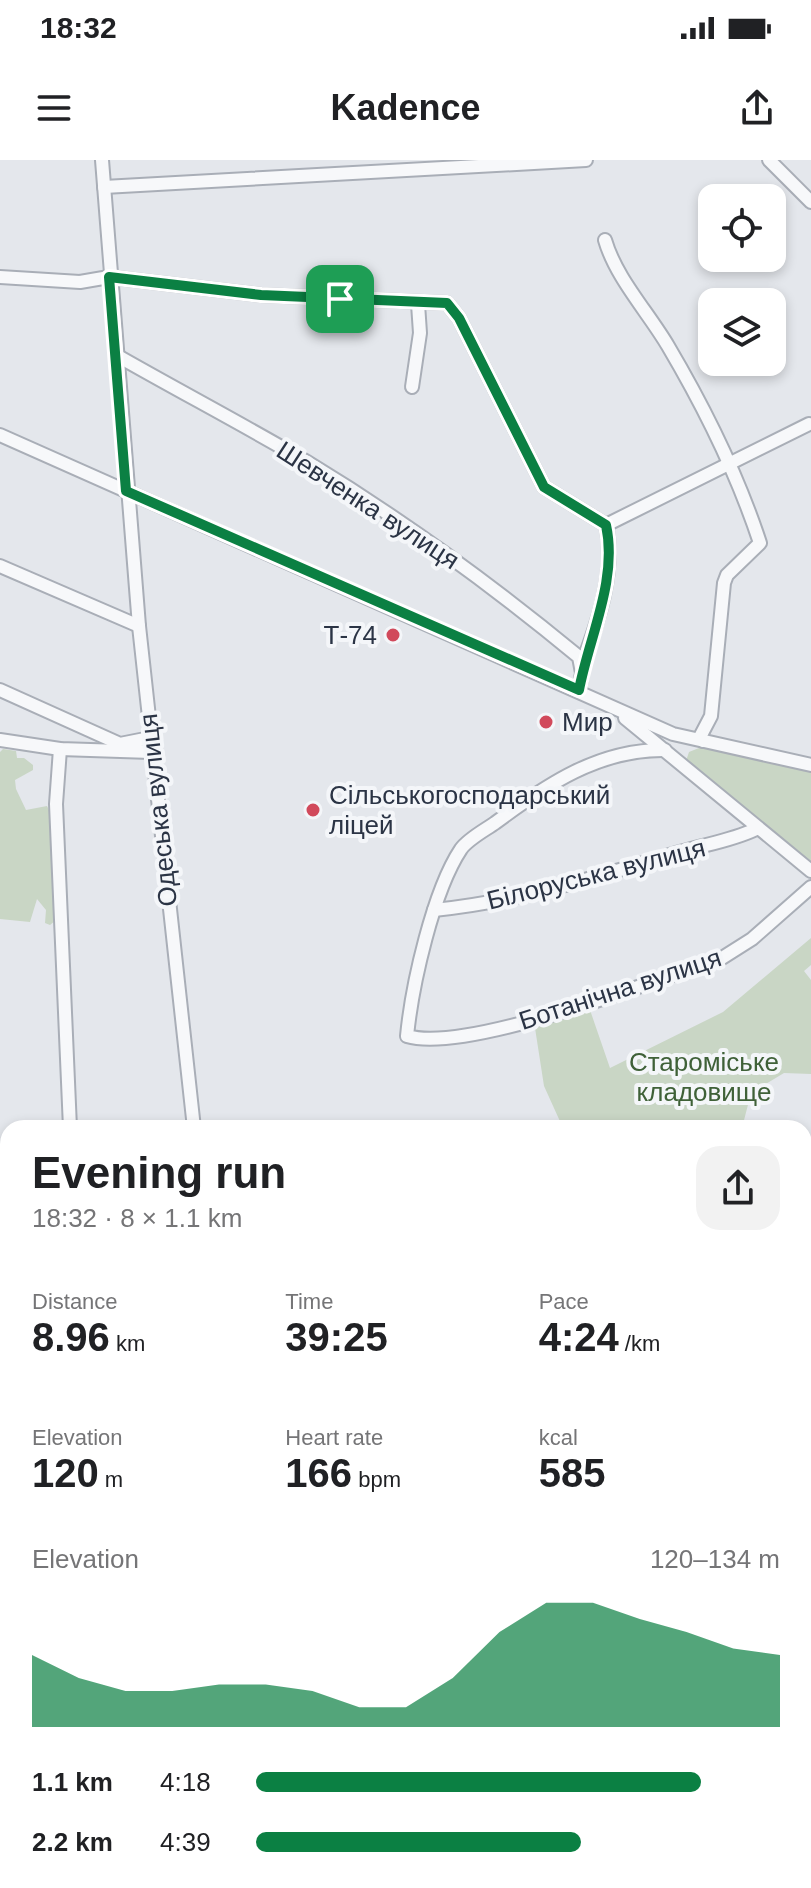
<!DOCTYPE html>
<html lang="en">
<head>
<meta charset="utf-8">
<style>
  body { margin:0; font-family:Helvetica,sans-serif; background:#f2f2f2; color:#202124; height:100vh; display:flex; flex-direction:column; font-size:30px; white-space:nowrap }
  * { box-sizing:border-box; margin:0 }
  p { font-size:26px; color:#757577 }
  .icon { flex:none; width:44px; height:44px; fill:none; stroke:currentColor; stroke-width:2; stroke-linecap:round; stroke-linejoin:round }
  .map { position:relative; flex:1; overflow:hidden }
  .details { position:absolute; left:0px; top:960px; width:812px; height:768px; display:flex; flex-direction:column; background:#fff; border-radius:24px 24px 0 0; box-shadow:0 4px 12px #0003 }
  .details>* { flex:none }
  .fabs { position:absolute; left:698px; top:24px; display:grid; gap:16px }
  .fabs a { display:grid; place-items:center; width:88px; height:88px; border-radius:16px; background:#fff; box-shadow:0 4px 12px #0003; font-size:40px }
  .pin { position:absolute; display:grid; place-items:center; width:68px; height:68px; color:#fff; margin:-34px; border-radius:16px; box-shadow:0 4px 12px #0006 }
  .round { display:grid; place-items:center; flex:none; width:84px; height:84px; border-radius:24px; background:#f2f2f2 }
  .summary { display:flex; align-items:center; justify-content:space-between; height:136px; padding:0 32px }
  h1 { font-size:44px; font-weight:700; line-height:60px }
  .stats { display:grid; grid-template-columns:repeat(3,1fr); gap:12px; height:136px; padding:8px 32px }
  .stats div { display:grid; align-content:center }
  .stats b { font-size:40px; font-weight:700 }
  .stats small { font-size:22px; font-weight:400 }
  .stats p { font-size:22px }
  .chart { height:224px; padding:16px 32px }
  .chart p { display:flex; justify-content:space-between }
  .chart svg { width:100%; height:144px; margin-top:8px; fill:#0b8043; opacity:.7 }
  ul { padding:0 32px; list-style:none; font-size:26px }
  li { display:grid; grid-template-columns:128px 96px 1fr; align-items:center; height:60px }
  li i { height:20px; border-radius:10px; background:#0b8043 }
  .status { display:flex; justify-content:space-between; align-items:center; height:56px; padding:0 40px; background:#fff; direction:ltr }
  .status svg { height:22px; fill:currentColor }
  header { display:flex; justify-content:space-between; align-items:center; height:104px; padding:0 32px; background:#fff; font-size:36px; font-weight:700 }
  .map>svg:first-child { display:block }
  .green { fill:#c9d6c5 }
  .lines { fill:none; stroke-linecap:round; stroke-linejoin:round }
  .stream { stroke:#9fb4cc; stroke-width:3 }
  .minor-casing { stroke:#a9aeb7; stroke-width:16 }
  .minor { stroke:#f7f8fa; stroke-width:12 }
  .route-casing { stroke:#fff; stroke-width:16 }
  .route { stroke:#0b8043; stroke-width:10 }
  .poi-dot { fill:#d1495b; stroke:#f4f6f9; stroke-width:3 }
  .labels { text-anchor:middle; stroke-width:8; stroke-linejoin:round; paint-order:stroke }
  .street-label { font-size:26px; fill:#2b3445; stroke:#f4f6f9 }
  .poi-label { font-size:26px; fill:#2b3445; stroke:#f4f6f9; text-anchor:start }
  .park-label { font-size:26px; fill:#3f6138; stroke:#f4f6f9 }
</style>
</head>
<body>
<div class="status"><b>18:32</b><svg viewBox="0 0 49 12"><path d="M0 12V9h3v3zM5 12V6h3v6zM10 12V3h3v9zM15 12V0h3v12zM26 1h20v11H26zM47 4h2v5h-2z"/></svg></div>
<header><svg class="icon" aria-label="menu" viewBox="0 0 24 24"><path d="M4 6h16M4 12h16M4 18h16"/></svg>Kadence<svg class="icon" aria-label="share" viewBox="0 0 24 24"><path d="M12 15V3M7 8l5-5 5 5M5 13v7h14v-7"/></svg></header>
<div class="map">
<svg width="811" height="1728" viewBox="0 0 811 1728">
  <rect width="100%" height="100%" fill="#e4e7ec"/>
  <!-- green -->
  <g class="green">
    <polygon points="704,586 811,610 811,704 686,601 689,592"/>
    <polygon points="3,589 16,591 17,598 24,598 33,605 33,610 15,620 16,629 26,650 47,646 50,652 56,760 50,765 45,763 46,750 37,739 30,762 0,759 0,592"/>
    <polygon points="811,778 811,805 804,811 811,820 811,914 784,913 751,933 742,968 563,968 544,926 535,868 590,850 610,908 723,852"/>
    <polygon points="8,1655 8,1720 0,1726 0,1660"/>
    <polygon points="309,1720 628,1720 633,1728 311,1728"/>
  </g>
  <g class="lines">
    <!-- stream -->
    <polyline class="stream" points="592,1728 595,1720"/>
    <!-- minor casing -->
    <g class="minor-casing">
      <g id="minor">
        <polyline points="102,0 139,466 194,968"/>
        <polyline points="769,0 811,42"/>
        <polyline points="104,27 586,0"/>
        <path d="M605,80C616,118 648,152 668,186C704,247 738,316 760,383L727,415L724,423L711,556L700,577L703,581"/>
        <polyline points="0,117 80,122 109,117 261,135 447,143 459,158 544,327 606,365"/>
        <path d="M116,195C179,231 244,265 307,302C403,360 493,426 579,497L582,513L579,530"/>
        <polyline points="412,227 420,173 418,144"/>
        <polyline points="0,275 673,574 811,605"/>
        <polyline points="0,406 139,466"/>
        <path d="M582,504C598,463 616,410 606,365L809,264"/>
        <polyline points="0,530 120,584 150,578"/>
        <polyline points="625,558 811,711"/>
        <polyline points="0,580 60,589 151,592"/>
        <polyline points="60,589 56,644 70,968"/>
        <path d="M665,590C599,589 546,625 495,663C485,670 468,679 461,689C433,731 412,825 407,876C467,894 657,819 722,798L752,779L811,727"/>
        <path d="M434,750C517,742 600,716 680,692C706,684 731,681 756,669"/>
        <polyline points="804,1018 811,1005"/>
        <polyline points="804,1264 811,1260"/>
        <polyline points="804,1522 811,1533"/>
        <polyline points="0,1655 8,1649"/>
        <polyline points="647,1720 651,1728"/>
        <polyline points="6,1728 18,1720"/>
      </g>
    </g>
    <!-- minor -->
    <use href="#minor" class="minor"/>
  </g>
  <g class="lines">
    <!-- route casing -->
    <g class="route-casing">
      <path id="route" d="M109,117L261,135L447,143L459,158L544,327L606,365C618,420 589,477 579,530L126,331Z"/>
    </g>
    <!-- route -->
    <use href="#route" class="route"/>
  </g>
  <!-- markers -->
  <g class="poi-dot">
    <circle cx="393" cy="475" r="8"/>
    <circle cx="546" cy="562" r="8"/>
    <circle cx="313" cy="650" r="8"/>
  </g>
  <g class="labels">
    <!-- street labels -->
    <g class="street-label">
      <text transform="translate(368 345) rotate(33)" y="9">Шевченка вулиця</text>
      <text transform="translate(158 650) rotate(-96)" y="9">Одеська вулиця</text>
      <text transform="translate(596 714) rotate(-14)" y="9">Білоруська вулиця</text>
      <text transform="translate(620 829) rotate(-18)" y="9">Ботанічна вулиця</text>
    </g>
    <!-- poi labels -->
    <g class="poi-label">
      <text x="377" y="484" text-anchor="end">Т-74</text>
      <text x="562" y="571">Мир</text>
      <text x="329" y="644">Сільськогосподарський<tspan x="329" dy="30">ліцей</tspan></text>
    </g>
    <!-- park labels -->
    <g class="park-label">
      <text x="704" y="911">Староміське<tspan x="704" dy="30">кладовище</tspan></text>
    </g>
  </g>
</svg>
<div class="fabs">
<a><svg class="icon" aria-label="locate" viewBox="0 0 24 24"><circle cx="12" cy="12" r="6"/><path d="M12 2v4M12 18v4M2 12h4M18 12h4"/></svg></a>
<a><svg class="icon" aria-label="layers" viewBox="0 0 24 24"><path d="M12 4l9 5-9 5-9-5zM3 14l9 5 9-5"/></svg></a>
</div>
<div class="pin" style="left:340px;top:139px;background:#1e9e55"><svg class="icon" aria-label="arrive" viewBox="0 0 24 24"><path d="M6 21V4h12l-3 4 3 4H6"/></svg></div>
<section class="details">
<div class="summary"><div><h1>Evening run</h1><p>18:32 · 8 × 1.1 km</p></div><a class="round"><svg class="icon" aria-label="share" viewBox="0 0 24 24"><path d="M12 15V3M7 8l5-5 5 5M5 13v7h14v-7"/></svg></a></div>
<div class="stats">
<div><p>Distance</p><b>8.96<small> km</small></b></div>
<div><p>Time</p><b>39:25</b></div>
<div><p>Pace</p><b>4:24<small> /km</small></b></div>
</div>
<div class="stats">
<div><p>Elevation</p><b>120<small> m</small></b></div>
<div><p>Heart rate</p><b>166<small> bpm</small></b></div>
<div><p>kcal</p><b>585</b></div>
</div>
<div class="chart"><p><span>Elevation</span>120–134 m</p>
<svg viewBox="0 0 160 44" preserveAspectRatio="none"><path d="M0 44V22L10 29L20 33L30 33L40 31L50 31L60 33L70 38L80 38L90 29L100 15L110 6L120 6L130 11L140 15L150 20L160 22V44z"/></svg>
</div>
<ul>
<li><b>1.1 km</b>4:18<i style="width:85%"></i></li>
<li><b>2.2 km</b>4:39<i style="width:62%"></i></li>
</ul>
</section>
</div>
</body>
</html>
